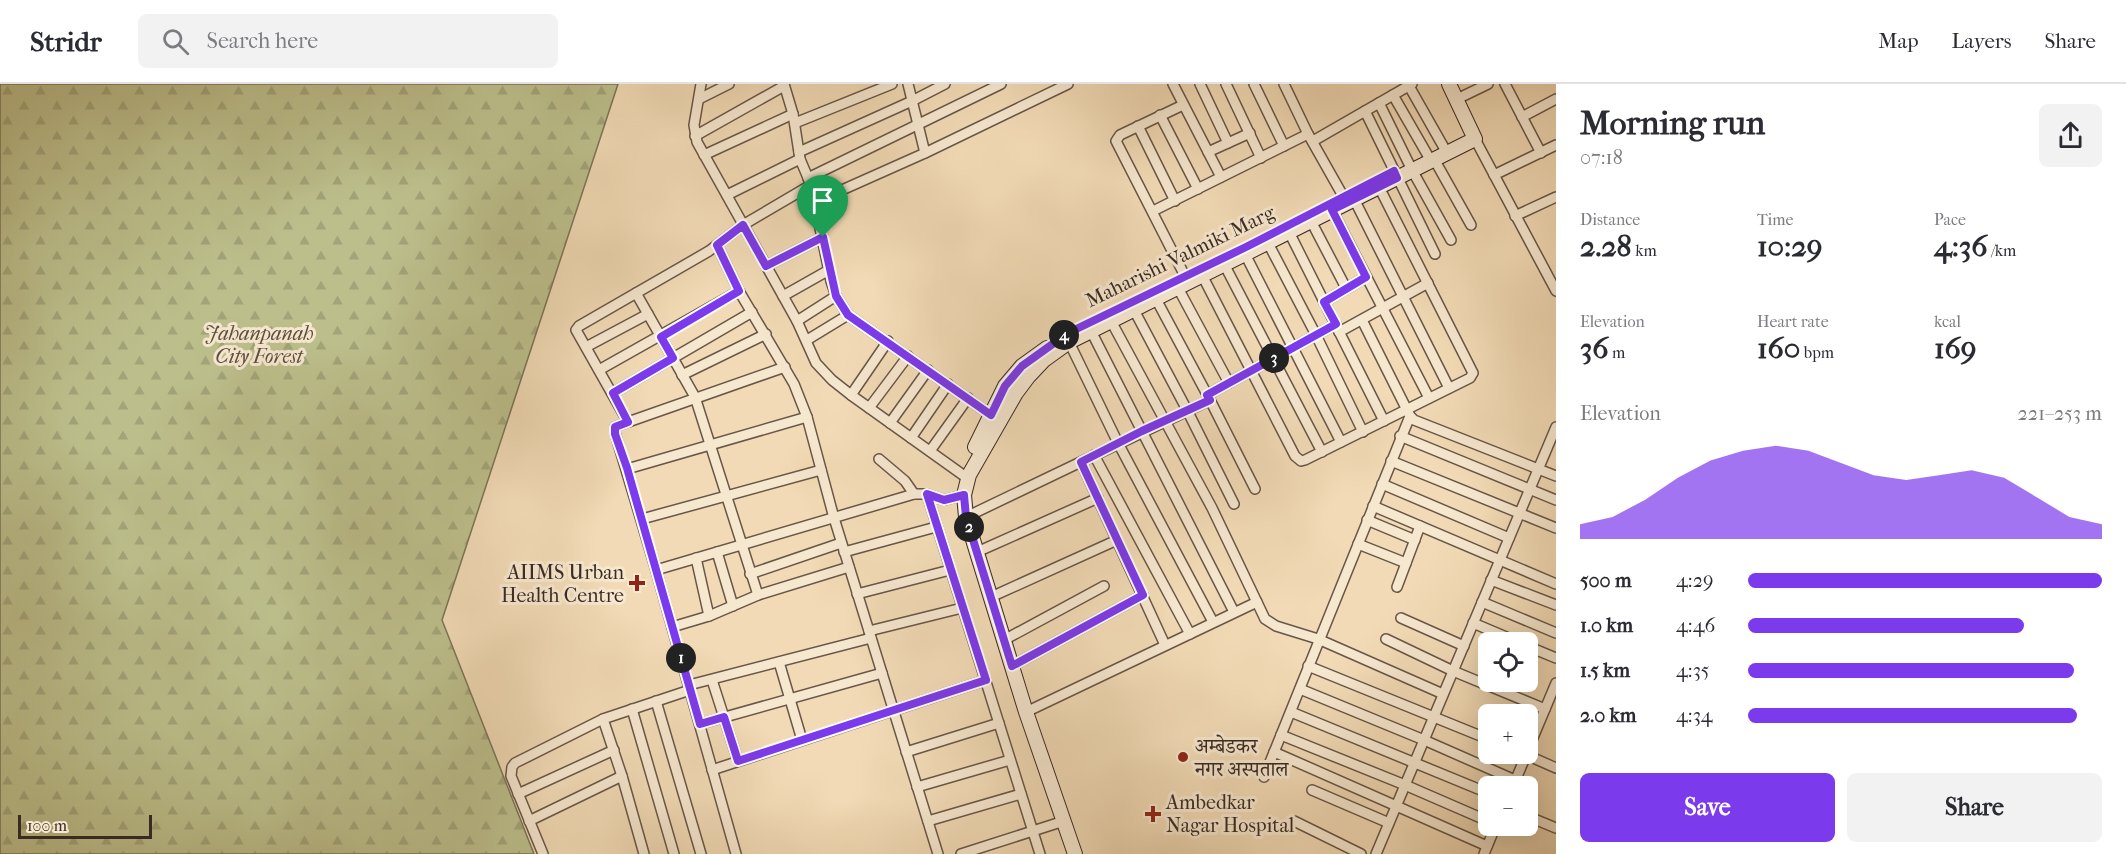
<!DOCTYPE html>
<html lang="en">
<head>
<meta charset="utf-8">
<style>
  body { margin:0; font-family:"IM FELL French Canon","Noto Serif Devanagari",serif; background:#f2f2f3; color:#2b2b33; height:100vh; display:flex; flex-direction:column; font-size:22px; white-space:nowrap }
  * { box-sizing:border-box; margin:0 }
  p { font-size:20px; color:#7c7c81 }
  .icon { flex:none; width:33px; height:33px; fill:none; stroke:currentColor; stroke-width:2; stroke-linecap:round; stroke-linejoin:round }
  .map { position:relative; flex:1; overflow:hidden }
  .panel { display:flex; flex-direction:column; background:#fff; width:570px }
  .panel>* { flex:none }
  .controls { position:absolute; left:1478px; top:548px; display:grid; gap:12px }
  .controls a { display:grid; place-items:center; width:60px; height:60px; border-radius:9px; background:#fff; box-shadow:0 6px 24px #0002; font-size:30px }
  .scale { position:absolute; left:18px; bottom:15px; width:134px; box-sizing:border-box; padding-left:6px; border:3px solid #3a2a24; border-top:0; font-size:16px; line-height:21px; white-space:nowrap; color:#3a2a24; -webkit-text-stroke:4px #f6e7cf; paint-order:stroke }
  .pin { position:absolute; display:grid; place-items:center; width:51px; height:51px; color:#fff; margin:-62px -26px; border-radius:50% 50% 50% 0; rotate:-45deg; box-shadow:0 0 6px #0007 }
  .pin .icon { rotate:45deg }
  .km { position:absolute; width:30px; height:30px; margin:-15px; border-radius:50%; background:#222; color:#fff; font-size:16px; line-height:30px; text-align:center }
  .round { display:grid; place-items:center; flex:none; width:63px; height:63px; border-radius:9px; background:#f2f2f3 }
  .overview { display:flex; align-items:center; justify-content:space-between; height:102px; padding:0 24px }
  h1 { font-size:33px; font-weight:700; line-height:45px }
  .stats { display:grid; grid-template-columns:repeat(3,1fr); gap:9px; height:102px; padding:6px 24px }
  .stats div { display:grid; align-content:center }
  .stats b { font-size:30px; font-weight:700 }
  .stats small { font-size:16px; font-weight:400 }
  .stats p { font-size:16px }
  .chart { height:168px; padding:12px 24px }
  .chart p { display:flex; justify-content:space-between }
  .chart svg { width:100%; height:108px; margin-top:6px; fill:#7c3aed; opacity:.7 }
  .action { display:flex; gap:12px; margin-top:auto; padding:12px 24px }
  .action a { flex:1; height:69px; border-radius:9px; background:#7c3aed; color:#fff; font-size:24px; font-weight:700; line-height:69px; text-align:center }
  .action a+a { background:#f2f2f3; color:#2b2b33 }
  ul { padding:0 24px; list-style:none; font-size:20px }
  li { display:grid; grid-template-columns:96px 72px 1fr; align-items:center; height:45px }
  li i { height:15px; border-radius:8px; background:#7c3aed }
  header { display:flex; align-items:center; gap:36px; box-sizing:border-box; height:84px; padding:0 30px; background:#fff; border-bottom:2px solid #e1e1e2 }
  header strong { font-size:28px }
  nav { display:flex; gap:33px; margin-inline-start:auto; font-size:21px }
  .search { width:420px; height:54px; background:#f2f2f3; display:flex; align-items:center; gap:15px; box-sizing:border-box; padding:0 21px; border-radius:9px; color:#7c7c81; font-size:22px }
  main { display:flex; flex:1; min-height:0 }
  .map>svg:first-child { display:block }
  .forest { fill:url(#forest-firs); stroke:#7b7458; stroke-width:1.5 }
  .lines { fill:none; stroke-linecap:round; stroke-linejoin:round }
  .street-casing { stroke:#685648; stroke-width:12 }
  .secondary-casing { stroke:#3a2a24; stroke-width:16 }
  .street { stroke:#f6e7cf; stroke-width:9 }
  .secondary { stroke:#f6e7cf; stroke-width:14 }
  .route-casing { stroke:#fff; stroke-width:12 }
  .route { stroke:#7c3aed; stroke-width:8 }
  .poi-dot { fill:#8f2418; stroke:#f6e7cf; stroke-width:2 }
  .labels { text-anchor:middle; stroke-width:6; stroke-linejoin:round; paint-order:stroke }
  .street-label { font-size:20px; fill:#3a2a24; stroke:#f6e7cf }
  .park-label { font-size:20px; font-style:italic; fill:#5a4f3e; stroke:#f6e7cf }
  .poi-label { font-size:20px; fill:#3a2a24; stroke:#f6e7cf; text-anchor:start }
</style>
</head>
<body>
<header>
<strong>Stridr</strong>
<div class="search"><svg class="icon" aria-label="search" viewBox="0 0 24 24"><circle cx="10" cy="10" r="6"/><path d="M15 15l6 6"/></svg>Search here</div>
<nav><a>Map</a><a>Layers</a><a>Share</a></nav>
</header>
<main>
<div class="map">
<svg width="1556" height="770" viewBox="0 0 1556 770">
  <defs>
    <pattern id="forest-firs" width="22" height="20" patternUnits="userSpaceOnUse" patternTransform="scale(1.5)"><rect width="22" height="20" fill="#bcbf8c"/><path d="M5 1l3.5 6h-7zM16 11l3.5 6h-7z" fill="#a2a479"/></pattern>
  </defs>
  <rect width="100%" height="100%" fill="#f1dab5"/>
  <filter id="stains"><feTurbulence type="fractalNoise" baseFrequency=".00333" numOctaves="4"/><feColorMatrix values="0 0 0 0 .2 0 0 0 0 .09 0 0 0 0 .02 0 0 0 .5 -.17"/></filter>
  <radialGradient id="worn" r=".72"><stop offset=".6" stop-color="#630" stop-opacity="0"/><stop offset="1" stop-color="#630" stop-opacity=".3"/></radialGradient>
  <!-- forest -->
  <polygon class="forest" points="0,0 618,0 442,536 534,770 0,770"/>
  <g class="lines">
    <!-- street casing -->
    <g class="street-casing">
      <g id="street">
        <polyline points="701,0 694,41 697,58 797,237 816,279 832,296 851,311 963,391"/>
        <polyline points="784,0 793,30 800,75 811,101 831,197 836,212 848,231 991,331"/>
        <polyline points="908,0 925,69"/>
        <polyline points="1173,0 1221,93"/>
        <polyline points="1200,0 1228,59"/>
        <polyline points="1226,0 1261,74"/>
        <polyline points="1254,0 1284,62"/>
        <polyline points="1284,0 1308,50 1347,119"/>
        <polyline points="1505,0 1541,69"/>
        <polyline points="1409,2 1447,69"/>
        <polyline points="1393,11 1431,77"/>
        <polyline points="699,15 729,0"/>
        <polyline points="1457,15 1488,0"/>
        <polyline points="1379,19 1412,86 1451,156"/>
        <polyline points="1183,21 1120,51 1116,57 1188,198"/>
        <polyline points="1365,27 1435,170"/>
        <polyline points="1160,31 1198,105"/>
        <polyline points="1522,33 1556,15"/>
        <polyline points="795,39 892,0"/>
        <polyline points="1138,42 1175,117"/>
        <polyline points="695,52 784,2"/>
        <polyline points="1475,55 1556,207"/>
        <polyline points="1313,57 1412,0"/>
        <polyline points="799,68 912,17 945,0"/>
        <polyline points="1208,68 1250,49"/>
        <polyline points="704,71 793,30"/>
        <polyline points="1434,75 1471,141"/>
        <polyline points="1494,91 1556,61"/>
        <polyline points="808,94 1001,0"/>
        <polyline points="727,111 800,75"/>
        <polyline points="1354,115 1449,304"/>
        <polyline points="815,118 925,69 1068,0"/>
        <polyline points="1332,126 1429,314"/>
        <polyline points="1153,127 1308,50"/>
        <polyline points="1515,132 1556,113"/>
        <polyline points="1311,137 1346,204"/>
        <polyline points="1289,148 1384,337"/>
        <polyline points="1268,159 1316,251 1363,348"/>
        <polyline points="717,161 739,207 794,300 807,333 834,434 938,770"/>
        <polyline points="1245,170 1341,358"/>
        <polyline points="1224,180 1322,368"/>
        <polyline points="766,182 823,153"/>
        <polyline points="1202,191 1295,372 1301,377 1305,376 1470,294 1473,289 1379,103"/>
        <polyline points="1178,204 1229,299"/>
        <polyline points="636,209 695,313 758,511"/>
        <polyline points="783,212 829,186"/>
        <polyline points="1156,215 1210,316"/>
        <polyline points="1324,218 1366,193"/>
        <polyline points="1134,226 1187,326 1234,420"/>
        <polyline points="1362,236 1410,332 1414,336 1556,392"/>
        <polyline points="797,237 836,212"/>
        <polyline points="1111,237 1212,424 1265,535 1276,542 1318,555 1443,610"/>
        <polyline points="1091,247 1234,528"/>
        <polyline points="1339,248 1428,199"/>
        <polyline points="807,256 848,231"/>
        <polyline points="1069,258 1118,359 1213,538"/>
        <polyline points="586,263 648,230"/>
        <polyline points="599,286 739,207"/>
        <polyline points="682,291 766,250"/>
        <polyline points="613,309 752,228"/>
        <polyline points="851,311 888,257"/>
        <polyline points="1207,311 1336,240"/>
        <polyline points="869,324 908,272"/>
        <polyline points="628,338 785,283"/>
        <polyline points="890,339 928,286"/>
        <polyline points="1400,352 1556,416"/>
        <polyline points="911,354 948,300"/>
        <polyline points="930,367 968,314"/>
        <polyline points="1094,371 1190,550"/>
        <polyline points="879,375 905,397 914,410"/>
        <polyline points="1391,377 1556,444"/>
        <polyline points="1081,378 1165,561"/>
        <polyline points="627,385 807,333"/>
        <polyline points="1382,400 1509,454"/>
        <polyline points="927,410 1040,770"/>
        <polyline points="1373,422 1556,500"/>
        <polyline points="966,433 1210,316 1255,405"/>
        <polyline points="642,435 821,386"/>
        <polyline points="1367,436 1415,456"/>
        <polyline points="1358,460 1406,479"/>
        <polyline points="717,468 733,522"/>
        <polyline points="844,468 936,443"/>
        <polyline points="977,468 1098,414"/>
        <polyline points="696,474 709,532"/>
        <polyline points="656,486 914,410 927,410 944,416 964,411"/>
        <polyline points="750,490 841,459"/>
        <polyline points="1491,496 1556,521"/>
        <polyline points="1397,503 1420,442"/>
        <polyline points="857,510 950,486"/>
        <polyline points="991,513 1117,456"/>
        <polyline points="1482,518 1556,549"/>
        <polyline points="1401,534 1464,562"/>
        <polyline points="1473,539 1518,558"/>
        <polyline points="672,543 709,532 758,511 849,483"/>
        <polyline points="869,547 962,524"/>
        <polyline points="1386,555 1453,587 1545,625"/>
        <polyline points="1004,556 1104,502"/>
        <polyline points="1527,562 1556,574"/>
        <polyline points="779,578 802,656"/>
        <polyline points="1012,582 1143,511"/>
        <polyline points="1308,582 1488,655"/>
        <polyline points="712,596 738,677"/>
        <polyline points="689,601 871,554"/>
        <polyline points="1300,605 1424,656 1515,696"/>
        <polyline points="656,617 701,770"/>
        <polyline points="632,625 674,770"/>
        <polyline points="1026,628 1257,518"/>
        <polyline points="1291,628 1488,709"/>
        <polyline points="700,640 882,589"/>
        <polyline points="1281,651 1405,701 1488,737"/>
        <polyline points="906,668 999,639"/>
        <polyline points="1274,668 1487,762"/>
        <polyline points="1527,668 1556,599"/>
        <polyline points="1522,669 1556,684"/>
        <polyline points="712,686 986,596"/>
        <polyline points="1264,693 1410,332"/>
        <polyline points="1513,702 1527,669"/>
        <polyline points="917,703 1010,676"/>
        <polyline points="1312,706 1389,739"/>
        <polyline points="518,710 614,666"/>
        <polyline points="1527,732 1556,744"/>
        <polyline points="529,737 622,692"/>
        <polyline points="928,737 1021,710"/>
        <polyline points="1294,737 1361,770"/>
        <polyline points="543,770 511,692 512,683 515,679 603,635"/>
        <polyline points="644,770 622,692 603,635 690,606"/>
        <polyline points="736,770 656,486 615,349 615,343 628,338 576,246 579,242 709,167 743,141 811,101"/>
        <polyline points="961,770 1064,737"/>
        <polyline points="1376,770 1556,343"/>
        <polyline points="1484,770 1496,741"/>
      </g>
    </g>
    <!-- secondary casing -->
    <g class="secondary-casing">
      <g id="secondary">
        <polyline points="975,363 1005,302 1022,282 1047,264"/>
        <polyline points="1075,770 1026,628 966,433 964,411 969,391 1016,309 1028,293 1044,276 1069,258 1475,55 1449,0"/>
      </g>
    </g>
    <!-- street -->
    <use href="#street" class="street"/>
    <!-- secondary -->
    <use href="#secondary" class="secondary"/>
  </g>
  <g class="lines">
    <!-- route casing -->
    <g class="route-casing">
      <polygon id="route" points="1394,87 1397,94 1332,126 1366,193 1324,218 1336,240 1207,311 1210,316 1142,347 1081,378 1143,511 1012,582 966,433 964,411 944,416 927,410 986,596 738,677 724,633 700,640 627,384 615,350 615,343 628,338 613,309 673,274 661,253 739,207 717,161 743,141 766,182 823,153 836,212 848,231 991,331 1005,302 1022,282 1068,249 1246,163"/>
    </g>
    <!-- route -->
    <use href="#route" class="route"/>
  </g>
  <!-- markers -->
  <g class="poi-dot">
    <path d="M634 490h6v6h6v6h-6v6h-6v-6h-6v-6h6z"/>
    <circle cx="1183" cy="673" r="6"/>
    <path d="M1150 721h6v6h6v6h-6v6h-6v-6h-6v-6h6z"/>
  </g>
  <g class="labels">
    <!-- street labels -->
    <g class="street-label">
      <text transform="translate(1180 172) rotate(-26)" y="7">Maharishi Valmiki Marg</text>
    </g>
    <!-- park labels -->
    <g class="park-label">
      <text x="259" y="256">Jahanpanah<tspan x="259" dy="23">City Forest</tspan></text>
    </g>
    <!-- poi labels -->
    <g class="poi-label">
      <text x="624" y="495" text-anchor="end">AIIMS Urban<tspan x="624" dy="23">Health Centre</tspan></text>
      <text x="1195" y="669">अम्बेडकर<tspan x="1195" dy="23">नगर अस्पताल</tspan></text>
      <text x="1166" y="725">Ambedkar<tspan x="1166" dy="23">Nagar Hospital</tspan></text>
    </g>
  </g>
  <rect width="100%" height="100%" filter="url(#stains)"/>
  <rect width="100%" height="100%" fill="url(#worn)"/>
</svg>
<div class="controls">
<a><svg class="icon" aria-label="locate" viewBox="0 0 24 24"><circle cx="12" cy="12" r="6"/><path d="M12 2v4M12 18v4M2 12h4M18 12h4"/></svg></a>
<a>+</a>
<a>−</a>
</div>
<div class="scale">100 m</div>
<div class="pin" style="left:823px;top:153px;background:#1e9e55"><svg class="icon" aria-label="arrive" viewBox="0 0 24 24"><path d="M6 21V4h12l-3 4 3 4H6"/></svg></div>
<b class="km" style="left:681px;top:574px">1</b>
<b class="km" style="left:969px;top:443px">2</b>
<b class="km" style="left:1274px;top:274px">3</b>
<b class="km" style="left:1064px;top:251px">4</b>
</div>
<section class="panel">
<div class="overview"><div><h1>Morning run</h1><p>07:18</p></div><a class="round"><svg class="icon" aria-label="share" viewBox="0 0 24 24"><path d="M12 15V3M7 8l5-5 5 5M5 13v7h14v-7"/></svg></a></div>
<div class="stats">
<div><p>Distance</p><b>2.28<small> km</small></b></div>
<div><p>Time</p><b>10:29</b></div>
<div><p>Pace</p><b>4:36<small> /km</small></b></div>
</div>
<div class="stats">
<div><p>Elevation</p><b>36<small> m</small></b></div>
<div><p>Heart rate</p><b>160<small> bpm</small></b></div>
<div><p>kcal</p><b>169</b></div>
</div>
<div class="chart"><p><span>Elevation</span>221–253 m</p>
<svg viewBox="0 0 160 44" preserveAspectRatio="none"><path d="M0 44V38L10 35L20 28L30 19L40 12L50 8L60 6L70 8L80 13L90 18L100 20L110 18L120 16L130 19L140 27L150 35L160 38V44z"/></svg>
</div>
<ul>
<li><b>500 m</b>4:29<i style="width:100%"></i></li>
<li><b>1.0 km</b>4:46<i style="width:78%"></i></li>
<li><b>1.5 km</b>4:35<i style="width:92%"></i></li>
<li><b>2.0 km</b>4:34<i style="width:93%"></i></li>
</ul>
<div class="action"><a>Save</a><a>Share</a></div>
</section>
</main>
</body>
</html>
